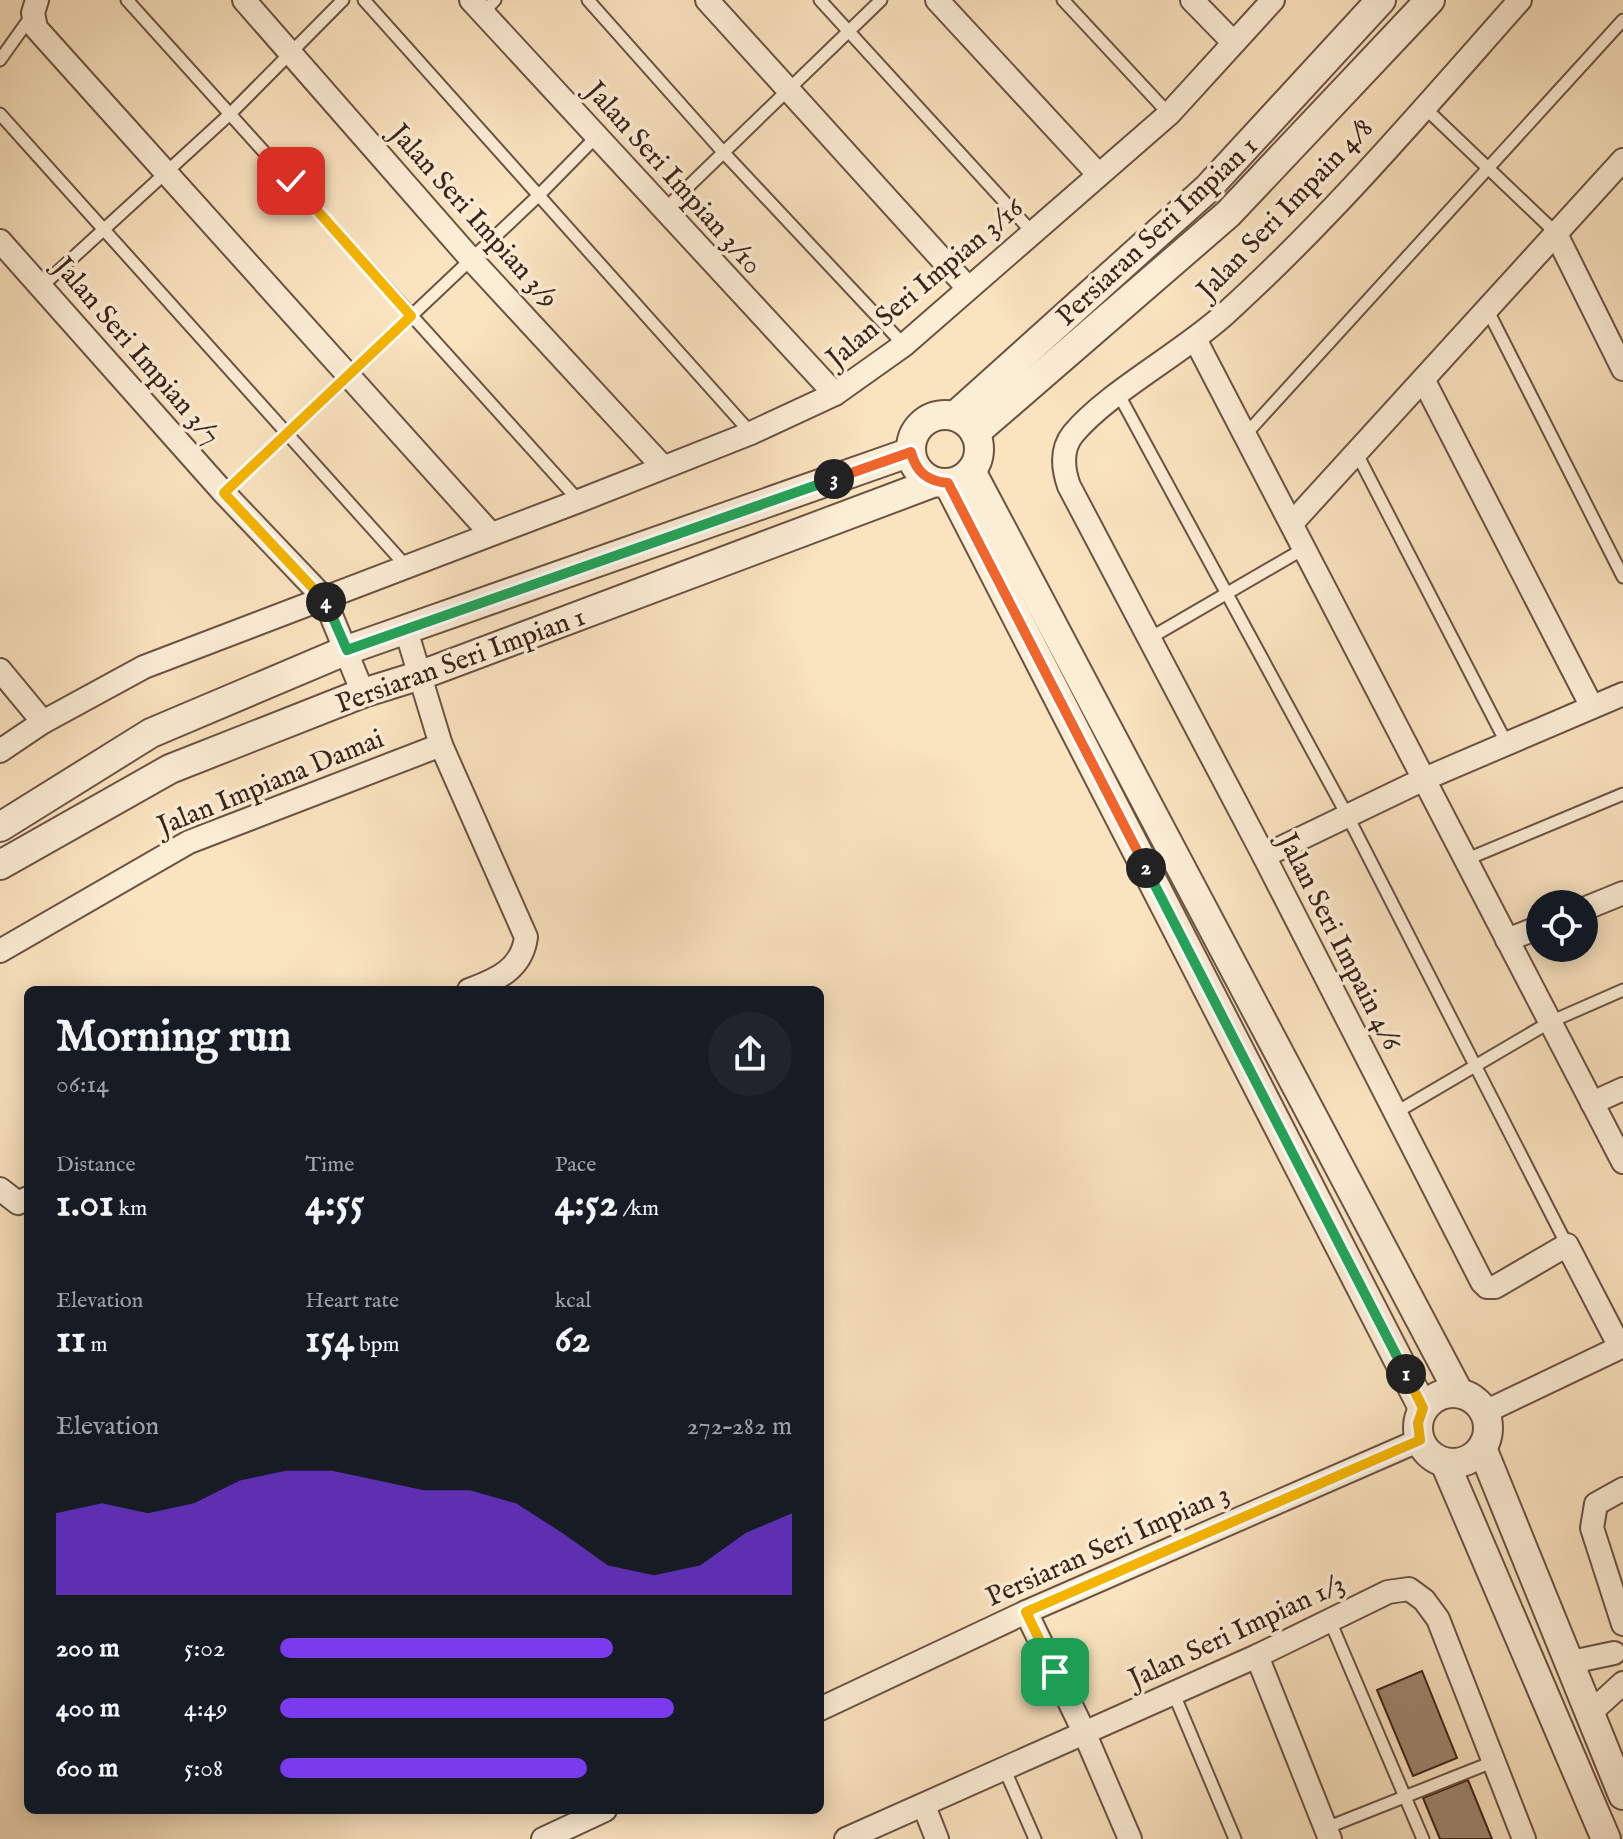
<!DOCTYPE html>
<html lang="en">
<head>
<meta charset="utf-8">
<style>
  body { margin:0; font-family:"IM FELL English",serif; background:#20242c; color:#f1f3f6; height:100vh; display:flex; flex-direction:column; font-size:30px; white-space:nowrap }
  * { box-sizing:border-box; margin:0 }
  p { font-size:26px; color:#9ea1a6 }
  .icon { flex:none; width:44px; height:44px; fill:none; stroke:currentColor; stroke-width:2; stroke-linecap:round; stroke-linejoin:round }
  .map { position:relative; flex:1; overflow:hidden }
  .side { position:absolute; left:24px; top:986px; width:800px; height:828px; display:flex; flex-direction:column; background:#171b24; border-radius:12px; box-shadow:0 4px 20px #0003 }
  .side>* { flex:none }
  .fabs { position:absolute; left:1526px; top:890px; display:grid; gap:16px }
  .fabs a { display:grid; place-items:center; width:72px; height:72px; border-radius:50%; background:#171b24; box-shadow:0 4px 20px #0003; font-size:40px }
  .pin { position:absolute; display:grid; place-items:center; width:68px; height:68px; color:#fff; margin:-34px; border-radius:16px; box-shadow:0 4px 12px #0006 }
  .km { position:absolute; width:40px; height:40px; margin:-20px; border-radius:50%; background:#222; color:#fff; font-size:22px; line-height:40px; text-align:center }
  .round { display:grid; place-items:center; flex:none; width:84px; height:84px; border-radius:42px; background:#20242c }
  .overview { display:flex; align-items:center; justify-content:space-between; height:136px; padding:0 32px }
  h1 { font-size:44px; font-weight:700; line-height:60px }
  .stats { display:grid; grid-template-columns:repeat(3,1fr); gap:12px; height:136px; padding:8px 32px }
  .stats div { display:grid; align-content:center }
  .stats b { font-size:40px; font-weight:700 }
  .stats small { font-size:22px; font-weight:400 }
  .stats p { font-size:22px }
  .chart { height:224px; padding:16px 32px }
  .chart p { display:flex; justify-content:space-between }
  .chart svg { width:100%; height:144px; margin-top:8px; fill:#7c3aed; opacity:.7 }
  ul { padding:0 32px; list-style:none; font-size:26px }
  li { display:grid; grid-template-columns:128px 96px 1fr; align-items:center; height:60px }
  li i { height:20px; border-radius:10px; background:#7c3aed }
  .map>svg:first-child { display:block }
  .building { fill:#9e8770; stroke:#3b231b; stroke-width:2 }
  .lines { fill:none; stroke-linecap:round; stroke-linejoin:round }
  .service-casing { stroke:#6b5344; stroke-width:15 }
  .minor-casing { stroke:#6b5344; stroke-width:26 }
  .tertiary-casing { stroke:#6b5344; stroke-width:32 }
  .service { stroke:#fcedd5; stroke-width:11 }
  .minor { stroke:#fcedd5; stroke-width:22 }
  .tertiary { stroke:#fcedd5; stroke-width:28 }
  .split-1-casing { stroke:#fff; stroke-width:16 }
  .split-2-casing { stroke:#fff; stroke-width:16 }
  .split-3-casing { stroke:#fff; stroke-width:16 }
  .split-4-casing { stroke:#fff; stroke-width:16 }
  .split-5-casing { stroke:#fff; stroke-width:16 }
  .split-1 { stroke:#f5b400; stroke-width:10 }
  .split-2 { stroke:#22a559; stroke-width:10 }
  .split-3 { stroke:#f0652b; stroke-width:10 }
  .split-4 { stroke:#22a559; stroke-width:10 }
  .split-5 { stroke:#f5b400; stroke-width:10 }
  .labels { text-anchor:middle; stroke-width:7; stroke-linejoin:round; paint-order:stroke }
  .street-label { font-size:28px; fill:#3b231b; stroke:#fcedd5 }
</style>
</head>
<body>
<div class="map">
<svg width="1623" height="1839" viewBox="0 0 1623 1839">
  <rect width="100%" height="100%" fill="#fae3bf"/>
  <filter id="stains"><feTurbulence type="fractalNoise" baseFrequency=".0025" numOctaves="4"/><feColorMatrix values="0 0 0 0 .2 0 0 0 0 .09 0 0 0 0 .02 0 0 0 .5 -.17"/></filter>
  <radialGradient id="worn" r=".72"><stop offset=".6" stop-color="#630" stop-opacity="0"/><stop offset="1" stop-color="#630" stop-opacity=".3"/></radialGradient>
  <!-- building -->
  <g class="building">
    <polygon points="1422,1671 1457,1758 1413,1776 1377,1690"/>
    <polygon points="1468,1780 1492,1839 1440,1839 1423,1798"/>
  </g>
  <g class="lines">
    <!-- service casing -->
    <g class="service-casing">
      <g id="service">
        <polyline points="127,0 579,501"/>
        <polyline points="364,0 751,433"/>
        <polyline points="588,0 724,153 904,345"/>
        <polyline points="820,0 1032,232"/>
        <polyline points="1063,0 1169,114"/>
        <polyline points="483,13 495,0"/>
        <polyline points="0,60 32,15"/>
        <polyline points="1424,107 1555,232"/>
        <polyline points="0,114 406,566"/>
        <polyline points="664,210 881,0"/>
        <polyline points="42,286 231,113 343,0"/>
        <polyline points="1488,311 1623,577"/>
        <polyline points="1119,395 1347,815 1567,1245"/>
        <polyline points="1246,434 1623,20"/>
        <polyline points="1357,454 1507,744"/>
        <polyline points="224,493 539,195 597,136"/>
        <polyline points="1150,638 1305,548"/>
        <polyline points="1465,860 1623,794"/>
        <polyline points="1395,1113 1550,1022 1623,990"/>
        <polyline points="1330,1621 1423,1839"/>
        <polyline points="1173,1692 1235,1839"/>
        <polyline points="1004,1768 1035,1839"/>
        <polyline points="1326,1828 1495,1761"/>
      </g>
    </g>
    <!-- minor casing -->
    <g class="minor-casing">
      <g id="minor">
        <polyline points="37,0 33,13 36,28 491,534"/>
        <polyline points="244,0 470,258 663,467"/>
        <polyline points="471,0 835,394"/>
        <polyline points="707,0 968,288"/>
        <polyline points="937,0 1098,174"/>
        <polyline points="1192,0 1233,42"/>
        <path d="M1520,0C1425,107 1331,218 1225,314C1181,354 1108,392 1073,434C1061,449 1063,469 1069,486L1264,856L1482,1282L1487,1287H1495L1567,1245L1620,1347"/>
        <polyline points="1555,232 1623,369"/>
        <polyline points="0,241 224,493 324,598 363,693"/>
        <polyline points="1195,339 1623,1162"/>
        <polyline points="1424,381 1592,707"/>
        <polyline points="1293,522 1623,160"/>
        <path d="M406,630L441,745L526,937C522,969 497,980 469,990"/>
        <polyline points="0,670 43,722"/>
        <polyline points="0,751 43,722 144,667 579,501 751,433 835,394 904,345 1169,114 1273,0"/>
        <polyline points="1264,856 1422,780 1623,694"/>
        <polyline points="1584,909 1623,893"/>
        <polyline points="1507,940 1540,927"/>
        <polyline points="0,951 189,842 441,745"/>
        <polyline points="1592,1103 1623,1089"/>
        <polyline points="0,1189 18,1203 28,1198"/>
        <polyline points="1485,1412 1623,1346"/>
        <polyline points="1623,1489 1596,1504 1592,1528 1623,1624"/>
        <polyline points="1026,1612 1084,1732 1130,1839"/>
        <polyline points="1257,1656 1330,1839"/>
        <polyline points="1567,1663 1614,1653"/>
        <polyline points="820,1709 1026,1612 1420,1440"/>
        <polyline points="1589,1714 1623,1683"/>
        <polyline points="924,1806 937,1839"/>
        <polyline points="543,1839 605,1810"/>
        <polyline points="846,1839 1257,1656 1388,1592 1409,1589 1424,1600 1438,1619 1524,1839"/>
      </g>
    </g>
    <!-- tertiary casing -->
    <g class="tertiary-casing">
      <g id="tertiary">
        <circle cx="945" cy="449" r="34"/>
        <polyline points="955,416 1207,189 1381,0"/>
        <polyline points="975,433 1228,214 1430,0"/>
        <polyline points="971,471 1459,1393"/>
        <polyline points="948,483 1423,1408"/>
        <polyline points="0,827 151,733 347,650 911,452"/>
        <polyline points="0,865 170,769 363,693 421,675 935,482"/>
        <circle cx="1453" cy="1428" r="35"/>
        <polyline points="1482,1448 1623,1795"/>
        <polyline points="1445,1463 1606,1839"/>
      </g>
    </g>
    <!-- service -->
    <use href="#service" class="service"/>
    <!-- minor -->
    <use href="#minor" class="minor"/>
    <!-- tertiary -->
    <use href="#tertiary" class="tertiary"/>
  </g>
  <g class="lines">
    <!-- split-1 casing -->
    <g class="split-1-casing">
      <polyline id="split-1" points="1055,1672 1026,1612 1420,1440 1418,1423 1423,1408 1406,1374"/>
    </g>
    <!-- split-2 casing -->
    <g class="split-2-casing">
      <polyline id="split-2" points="1146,868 1406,1374"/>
    </g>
    <!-- split-3 casing -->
    <g class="split-3-casing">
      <path id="split-3" d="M834,479L911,452C916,472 927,481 948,483L1146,868"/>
    </g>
    <!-- split-4 casing -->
    <g class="split-4-casing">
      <polyline id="split-4" points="326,602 347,650 834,479"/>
    </g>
    <!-- split-5 casing -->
    <g class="split-5-casing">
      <polyline id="split-5" points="291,181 411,316 224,493 326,602"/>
    </g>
    <!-- split-1 -->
    <use href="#split-1" class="split-1"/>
    <!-- split-2 -->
    <use href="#split-2" class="split-2"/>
    <!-- split-3 -->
    <use href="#split-3" class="split-3"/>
    <!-- split-4 -->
    <use href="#split-4" class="split-4"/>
    <!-- split-5 -->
    <use href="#split-5" class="split-5"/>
  </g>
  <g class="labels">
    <!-- street labels -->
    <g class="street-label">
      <text transform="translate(675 177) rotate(48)" y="10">Jalan Seri Impian 3/10</text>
      <text transform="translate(1284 208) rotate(-46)" y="10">Jalan Seri Impain 4/8</text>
      <text transform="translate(475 215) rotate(48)" y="10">Jalan Seri Impian 3/9</text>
      <text transform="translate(1156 230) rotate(-43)" y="10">Persiaran Seri Impian 1</text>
      <text transform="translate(924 282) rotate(-40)" y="10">Jalan Seri Impian 3/16</text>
      <text transform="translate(138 350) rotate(49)" y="10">Jalan Seri Impian 3/7</text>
      <text transform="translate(460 659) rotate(-20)" y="10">Persiaran Seri Impian 1</text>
      <text transform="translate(270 781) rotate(-22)" y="10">Jalan Impiana Damai</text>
      <text transform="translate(1341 941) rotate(63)" y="10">Jalan Seri Impain 4/6</text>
      <text transform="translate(1107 1544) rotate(-24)" y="10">Persiaran Seri Impian 3</text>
      <text transform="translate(1236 1630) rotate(-25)" y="10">Jalan Seri Impian 1/3</text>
    </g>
  </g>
  <rect width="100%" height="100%" filter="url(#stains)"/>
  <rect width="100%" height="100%" fill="url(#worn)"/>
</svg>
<div class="fabs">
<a><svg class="icon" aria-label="locate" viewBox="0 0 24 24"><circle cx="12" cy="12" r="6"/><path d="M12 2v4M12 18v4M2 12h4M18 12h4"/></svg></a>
</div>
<div class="pin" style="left:1055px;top:1672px;background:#1e9e55"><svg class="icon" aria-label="arrive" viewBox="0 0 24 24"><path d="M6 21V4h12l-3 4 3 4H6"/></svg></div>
<div class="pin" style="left:291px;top:181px;background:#d93025"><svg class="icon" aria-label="check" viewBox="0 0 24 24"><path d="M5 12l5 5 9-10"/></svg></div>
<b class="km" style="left:1406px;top:1374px">1</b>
<b class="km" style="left:1146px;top:868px">2</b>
<b class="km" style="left:834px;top:479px">3</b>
<b class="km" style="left:326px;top:602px">4</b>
<section class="side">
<div class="overview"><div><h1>Morning run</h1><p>06:14</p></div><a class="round"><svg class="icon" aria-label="share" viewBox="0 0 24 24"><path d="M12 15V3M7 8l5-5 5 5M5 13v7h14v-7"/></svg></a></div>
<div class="stats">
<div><p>Distance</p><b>1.01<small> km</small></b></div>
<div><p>Time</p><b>4:55</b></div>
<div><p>Pace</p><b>4:52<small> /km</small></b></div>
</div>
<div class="stats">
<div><p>Elevation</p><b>11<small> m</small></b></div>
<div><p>Heart rate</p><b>154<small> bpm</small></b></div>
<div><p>kcal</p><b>62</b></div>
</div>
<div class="chart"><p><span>Elevation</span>272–282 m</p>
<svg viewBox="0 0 160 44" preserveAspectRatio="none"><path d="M0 44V19L10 16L20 19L30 16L40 9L50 6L60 6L70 9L80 12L90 12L100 16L110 25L120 35L130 38L140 35L150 25L160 19V44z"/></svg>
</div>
<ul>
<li><b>200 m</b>5:02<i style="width:65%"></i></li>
<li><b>400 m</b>4:49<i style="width:77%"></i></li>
<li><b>600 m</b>5:08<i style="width:60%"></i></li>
</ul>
</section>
</div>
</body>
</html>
